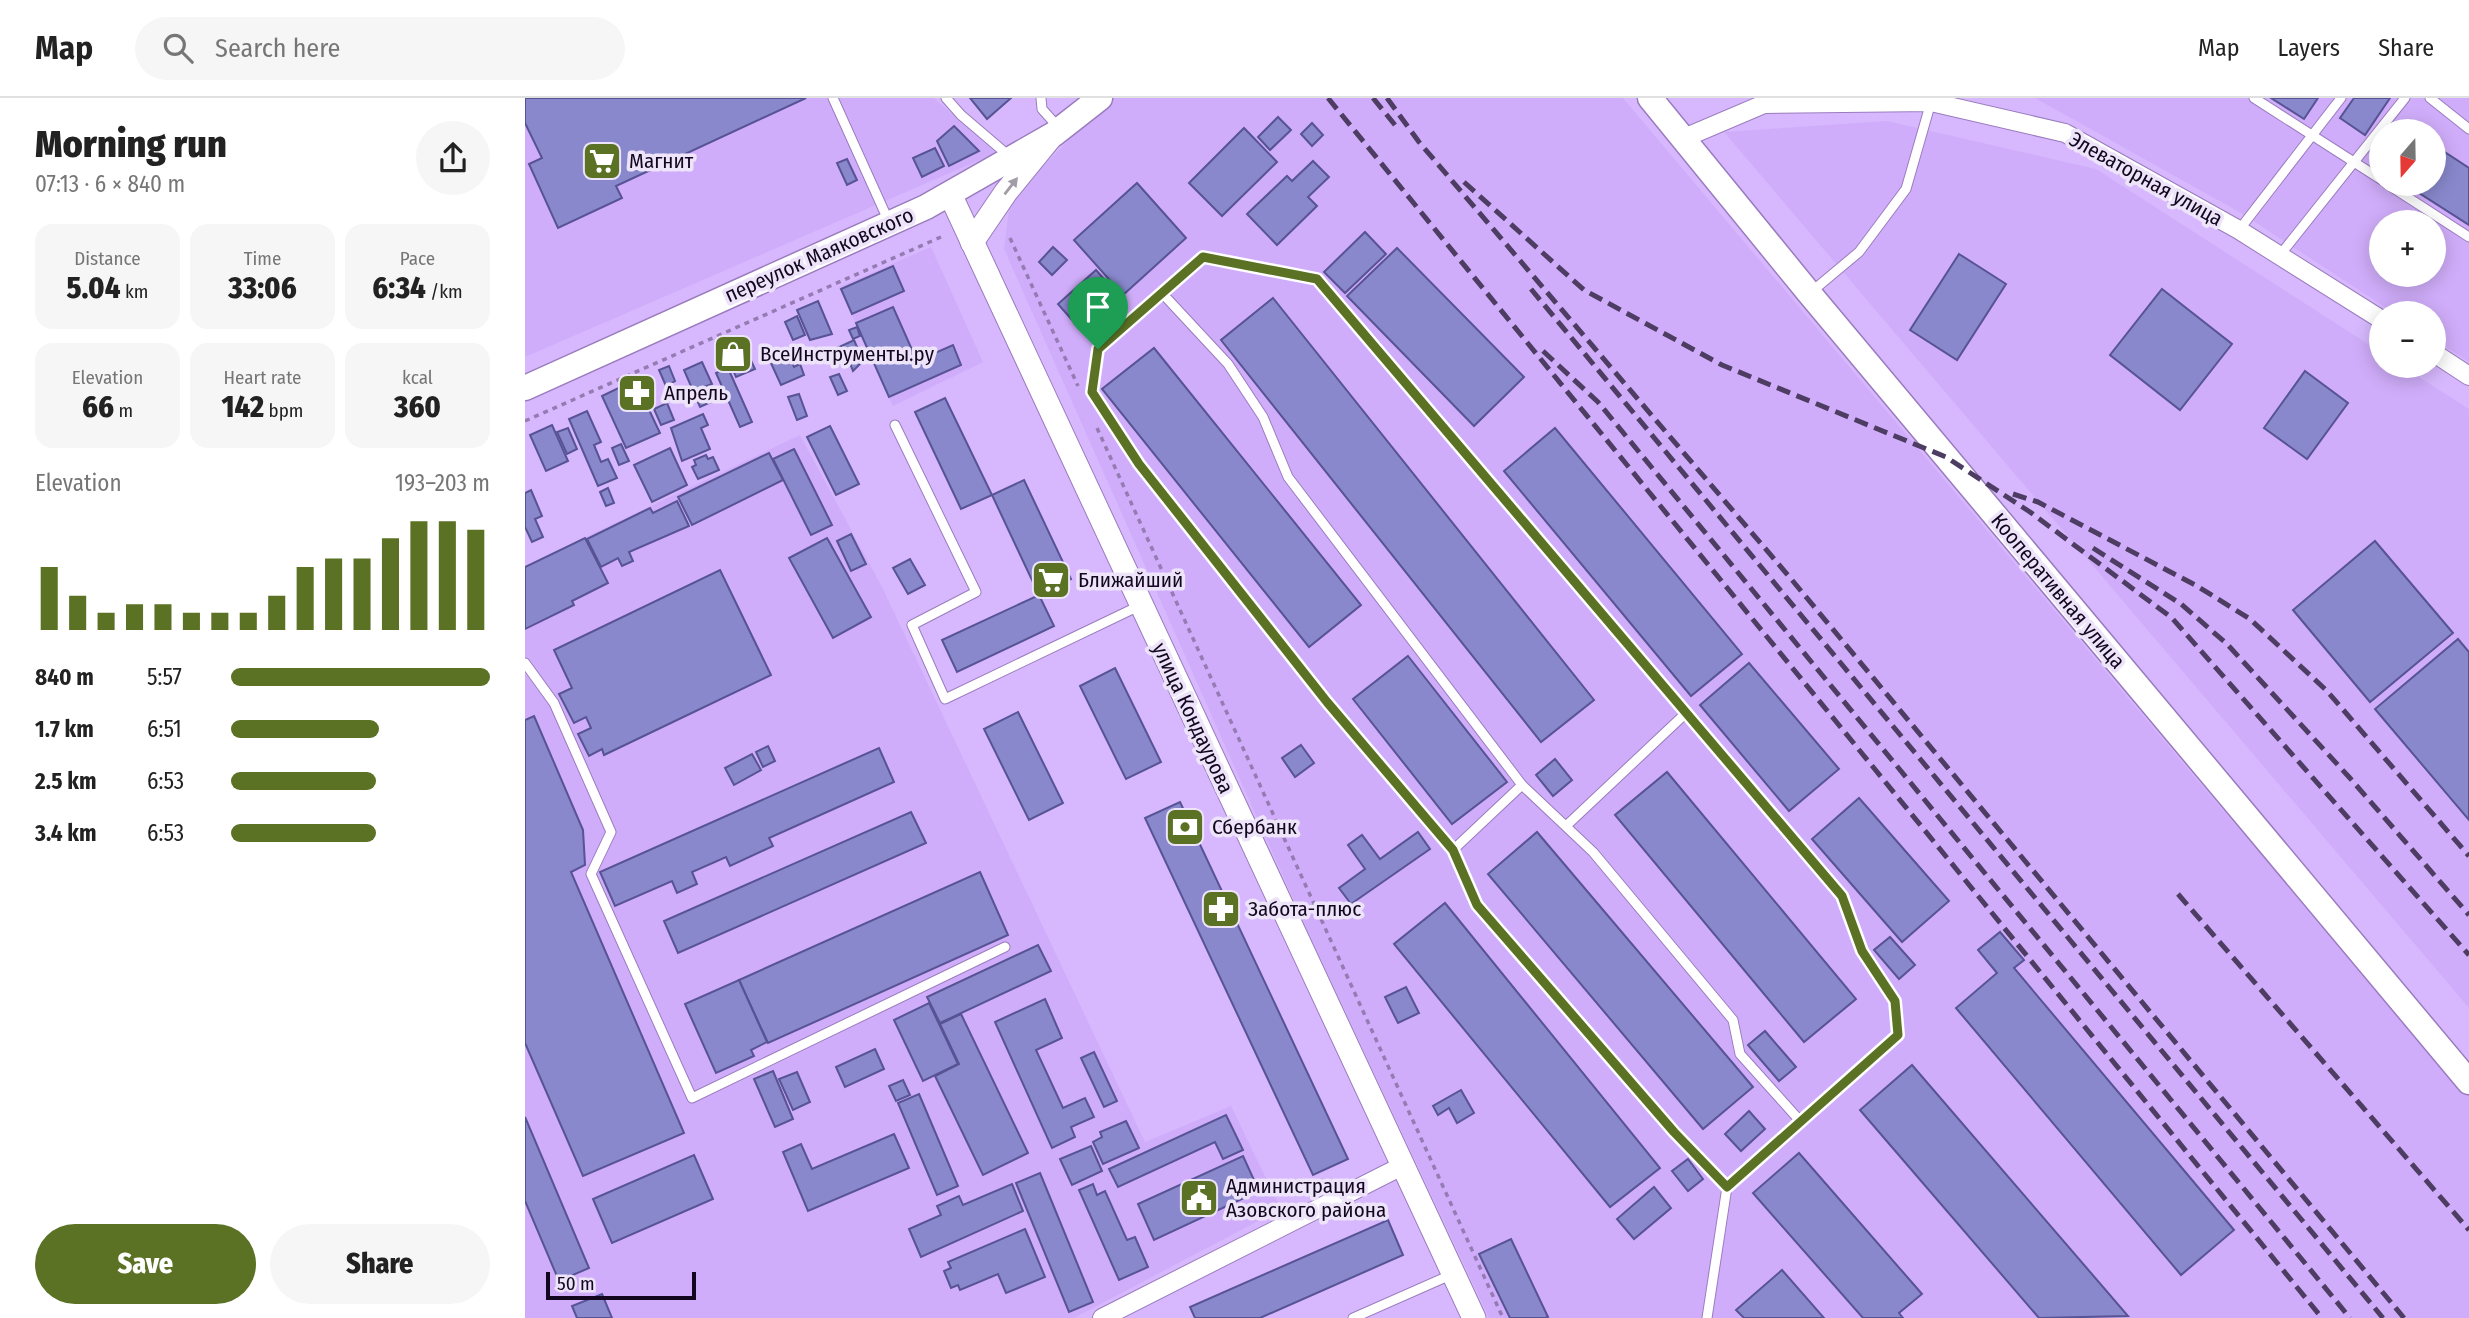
<!DOCTYPE html>
<html lang="en">
<head>
<meta charset="utf-8">
<style>
  body { margin:0; font-family:"Fira Sans Condensed",sans-serif; background:#f6f6f6; color:#222; height:100vh; display:flex; flex-direction:column; font-size:26px; white-space:nowrap }
  * { box-sizing:border-box; margin:0 }
  p { font-size:23px; color:#767676 }
  .icon { flex:none; width:38px; height:38px; fill:none; stroke:currentColor; stroke-width:2; stroke-linecap:round; stroke-linejoin:round }
  .map { position:relative; flex:1; overflow:hidden }
  .sheet { display:flex; flex-direction:column; background:#fff; width:525px }
  .sheet>* { flex:none }
  .needle { width:46px; rotate:200deg }
  .controls { position:absolute; left:1844px; top:21px; display:grid; gap:14px }
  .controls a { display:grid; place-items:center; width:77px; height:77px; border-radius:50%; background:#fff; box-shadow:0 4px 18px #0003; font-size:35px }
  .scale { position:absolute; left:21px; bottom:18px; width:150px; box-sizing:border-box; padding-left:7px; border:4px solid #13071f; border-top:0; font-size:19px; line-height:24px; white-space:nowrap; color:#13071f; -webkit-text-stroke:5px #ede4fa; paint-order:stroke }
  .pin { position:absolute; display:grid; place-items:center; width:60px; height:60px; color:#fff; margin:-72px -30px; border-radius:50% 50% 50% 0; rotate:-45deg; box-shadow:0 0 7px #0007 }
  .pin .icon { rotate:45deg }
  .round { display:grid; place-items:center; flex:none; width:74px; height:74px; border-radius:37px; background:#f6f6f6 }
  .overview { display:flex; align-items:center; justify-content:space-between; height:119px; padding:0 35px }
  h1 { font-size:38px; font-weight:800; line-height:52px }
  .metrics { display:grid; grid-template-columns:repeat(3,1fr); gap:10px; height:119px; padding:7px 35px }
  .metrics div { display:grid; align-content:center; border-radius:18px; background:#f6f6f6; text-align:center }
  .metrics b { font-size:30px; font-weight:800 }
  .metrics small { font-size:19px; font-weight:400 }
  .metrics p { font-size:19px }
  .chart { height:196px; padding:14px 35px }
  .chart p { display:flex; justify-content:space-between }
  .chart svg { width:100%; height:126px; margin-top:7px; stroke:#5b7224; stroke-width:6 }
  .cta { display:flex; gap:14px; margin-top:auto; padding:14px 35px }
  .cta a { flex:1; height:80px; border-radius:42px; background:#5b7224; color:#fff; font-size:28px; font-weight:800; line-height:80px; text-align:center }
  .cta a+a { background:#f6f6f6; color:#222 }
  ul { padding:0 35px; list-style:none; font-size:23px }
  li { display:grid; grid-template-columns:112px 84px 1fr; align-items:center; height:52px }
  li i { height:18px; border-radius:9px; background:#5b7224 }
  header { display:flex; align-items:center; gap:42px; box-sizing:border-box; height:98px; padding:0 35px; background:#fff; border-bottom:2px solid #e0e0e0 }
  header strong { font-size:33px }
  nav { display:flex; gap:38px; margin-inline-start:auto; font-size:24px }
  .search { width:490px; height:63px; background:#f6f6f6; display:flex; align-items:center; gap:18px; box-sizing:border-box; padding:0 24px; border-radius:38px; color:#767676; font-size:26px }
  main { display:flex; flex:1; min-height:0 }
  .map>svg:first-child { display:block }
  .built { fill:#d0adfa; fill-rule:evenodd }
  .building { fill:#8988cd; stroke:#575394; stroke-width:2 }
  .lines { fill:none; stroke-linecap:round; stroke-linejoin:round }
  .service-casing { stroke:#9a7cbe; stroke-width:11 }
  .minor-casing { stroke:#9a7cbe; stroke-width:20 }
  .tertiary-casing { stroke:#9a7cbe; stroke-width:25 }
  .secondary-casing { stroke:#9a7cbe; stroke-width:27 }
  .path { stroke:#947cb2; stroke-width:3.5; stroke-dasharray:5 5; stroke-linecap:butt }
  .service { stroke:#fff; stroke-width:9 }
  .minor { stroke:#fff; stroke-width:18 }
  .tertiary { stroke:#fff; stroke-width:23 }
  .secondary { stroke:#fff; stroke-width:24 }
  .rail { stroke:#4e3d63; stroke-width:5; stroke-dasharray:14 7; stroke-linecap:butt }
  .oneway { fill:#a19ca5 }
  .route-casing { stroke:#fff; stroke-width:14 }
  .route { stroke:#5b7224; stroke-width:9 }
  .labels { text-anchor:middle; stroke-width:7; stroke-linejoin:round; paint-order:stroke }
  .poi-label { font-size:21px; fill:#13071f; stroke:#ede4fa; text-anchor:start }
  .street-label { font-size:21px; fill:#13071f; stroke:#ede4fa }
</style>
</head>
<body>
<header>
<strong>Map</strong>
<div class="search"><svg class="icon" aria-label="search" viewBox="0 0 24 24"><circle cx="10" cy="10" r="6"/><path d="M15 15l6 6"/></svg>Search here</div>
<nav><a>Map</a><a>Layers</a><a>Share</a></nav>
</header>
<main>
<section class="sheet">
<div class="overview"><div><h1>Morning run</h1><p>07:13 · 6 × 840 m</p></div><a class="round"><svg class="icon" aria-label="share" viewBox="0 0 24 24"><path d="M12 15V3M7 8l5-5 5 5M5 13v7h14v-7"/></svg></a></div>
<div class="metrics">
<div><p>Distance</p><b>5.04<small> km</small></b></div>
<div><p>Time</p><b>33:06</b></div>
<div><p>Pace</p><b>6:34<small> /km</small></b></div>
</div>
<div class="metrics">
<div><p>Elevation</p><b>66<small> m</small></b></div>
<div><p>Heart rate</p><b>142<small> bpm</small></b></div>
<div><p>kcal</p><b>360</b></div>
</div>
<div class="chart"><p><span>Elevation</span>193–203 m</p>
<svg viewBox="0 0 160 44" preserveAspectRatio="none"><path d="M5 44V22M15 44V32M25 44V38M35 44V35M45 44V35M55 44V38M65 44V38M75 44V38M85 44V32M95 44V22M105 44V19M115 44V19M125 44V12M135 44V6M145 44V6M155 44V9"/></svg>
</div>
<ul>
<li><b>840 m</b>5:57<i style="width:100%"></i></li>
<li><b>1.7 km</b>6:51<i style="width:57%"></i></li>
<li><b>2.5 km</b>6:53<i style="width:56%"></i></li>
<li><b>3.4 km</b>6:53<i style="width:56%"></i></li>
</ul>
<div class="cta"><a>Save</a><a>Share</a></div>
</section>
<div class="map">
<svg width="1944" height="1220" viewBox="0 0 1944 1220">
  <rect width="100%" height="100%" fill="#d7b8fe"/>
  <!-- built -->
  <g class="built">
    <polygon points="0,0 409,0 471,55 0,259"/>
    <polygon points="584,0 1098,0 1689,702 1944,997 1944,1220 964,1220 782,832 479,151 485,103"/>
    <path d="M1510,0H1944V264L1909,241V215H1869L1716,115ZM1857,33H1909V86H1857ZM1857,124H1909V177H1857Z"/>
    <polygon points="1362,23 1571,71 1857,255 1857,268 1877,268 1944,311 1944,910 1199,34"/>
    <polygon points="406,149 458,264 368,308 314,189"/>
    <polygon points="275,337 357,489 620,1044 706,1008 756,1111 549,1220 0,1220 0,468"/>
  </g>
  <!-- building -->
  <g class="building">
    <polygon points="0,0 281,0 91,88 97,100 33,130 4,66 17,60 0,25"/>
    <polygon points="445,0 486,0 462,21"/>
    <polygon points="1746,0 1793,0 1779,21"/>
    <polygon points="1829,0 1865,0 1840,37 1815,20"/>
    <polygon points="753,19 766,32 745,52 733,39"/>
    <polygon points="787,25 798,37 787,48 776,36"/>
    <polygon points="429,28 454,53 424,68 412,43"/>
    <polygon points="719,30 752,64 697,118 664,85"/>
    <polygon points="1909,47 1944,70 1944,127 1880,86 1909,86"/>
    <polygon points="410,50 419,68 397,79 388,60"/>
    <polygon points="322,61 332,82 322,87 312,65"/>
    <polygon points="788,63 804,79 783,99 792,108 752,147 722,116 762,78 767,83"/>
    <polygon points="612,85 661,140 598,197 549,142"/>
    <polygon points="840,134 861,156 820,195 799,174"/>
    <polygon points="528,149 542,162 527,177 514,164"/>
    <polygon points="872,150 999,279 949,328 822,198"/>
    <polygon points="1434,156 1481,186 1432,262 1385,232"/>
    <polygon points="368,168 379,193 327,216 316,191"/>
    <polygon points="571,172 594,198 556,232 533,206"/>
    <polygon points="1637,191 1707,246 1655,312 1585,257"/>
    <polygon points="748,200 1069,602 1016,644 696,242"/>
    <polygon points="293,203 307,236 285,242 272,212"/>
    <polygon points="368,209 392,263 428,247 436,267 364,299 331,225"/>
    <polygon points="272,218 280,237 268,242 260,224"/>
    <polygon points="332,229 335,238 328,241 324,232"/>
    <polygon points="216,241 230,271 211,279 198,249"/>
    <polygon points="329,242 338,263 328,273 322,258 317,261 312,250"/>
    <polygon points="629,250 836,507 784,549 577,291"/>
    <polygon points="263,255 269,269 275,266 279,277 256,287 245,263"/>
    <polygon points="177,264 187,286 179,289 186,304 175,309 159,272"/>
    <polygon points="144,268 150,283 141,288 134,272"/>
    <polygon points="203,270 227,324 215,329 191,275"/>
    <polygon points="1780,273 1823,305 1782,361 1739,330"/>
    <polygon points="314,276 322,293 313,297 305,279"/>
    <polygon points="110,282 135,335 101,350 77,298"/>
    <polygon points="274,296 282,318 272,322 263,299"/>
    <polygon points="420,300 467,397 436,411 390,314"/>
    <polygon points="142,305 149,322 136,327 129,311"/>
    <polygon points="62,313 76,344 69,347 76,364 83,361 92,380 73,388 44,321"/>
    <polygon points="178,316 183,327 176,330 185,351 157,363 146,330"/>
    <polygon points="27,327 43,363 21,373 5,337"/>
    <polygon points="305,328 334,386 311,397 282,339"/>
    <polygon points="43,330 52,351 42,356 32,334"/>
    <polygon points="1030,330 1217,556 1166,598 979,373"/>
    <polygon points="96,346 104,363 94,367 87,350"/>
    <polygon points="145,350 162,387 127,404 109,367"/>
    <polygon points="269,351 307,427 286,437 248,361"/>
    <polygon points="244,355 258,382 167,427 153,399"/>
    <polygon points="181,357 183,361 188,359 194,372 173,381 167,369 171,367 169,362"/>
    <polygon points="499,382 546,481 514,497 467,397"/>
    <polygon points="83,390 89,405 81,408 75,394"/>
    <polygon points="6,392 17,418 10,421 18,439 7,444 0,429 0,395"/>
    <polygon points="152,403 164,428 104,454 108,463 97,468 93,460 76,469 62,441 125,410 128,415"/>
    <polygon points="326,436 341,466 326,473 312,443"/>
    <polygon points="60,440 83,485 47,503 49,507 0,531 0,469"/>
    <polygon points="302,440 346,519 308,540 264,460"/>
    <polygon points="1850,443 1928,535 1845,604 1768,512"/>
    <polygon points="385,461 400,487 383,496 368,470"/>
    <polygon points="195,472 246,577 79,657 77,651 64,658 53,636 66,630 61,619 49,625 34,596 47,590 29,552"/>
    <polygon points="514,497 529,528 432,574 417,542"/>
    <polygon points="1933,541 1944,554 1944,722 1850,611"/>
    <polygon points="883,558 982,684 927,726 828,601"/>
    <polygon points="1224,565 1314,671 1264,713 1175,607"/>
    <polygon points="590,570 636,664 601,681 555,588"/>
    <polygon points="493,614 538,705 504,722 459,631"/>
    <polygon points="9,618 58,732 60,767 46,774 159,1035 58,1078 0,945 0,622"/>
    <polygon points="776,647 789,665 770,679 757,660"/>
    <polygon points="243,648 250,663 238,669 231,654"/>
    <polygon points="354,650 369,684 244,740 248,748 205,768 201,759 167,774 172,786 152,795 147,783 90,808 75,774"/>
    <polygon points="227,656 236,672 209,687 200,670"/>
    <polygon points="1030,661 1047,682 1028,698 1011,677"/>
    <polygon points="1142,674 1331,901 1279,944 1090,717"/>
    <polygon points="1334,700 1424,803 1377,844 1287,741"/>
    <polygon points="655,704 823,1061 788,1077 620,720"/>
    <polygon points="386,714 401,745 153,855 139,823"/>
    <polygon points="893,734 905,751 826,806 814,790 840,771 823,747 837,737 855,761"/>
    <polygon points="1012,734 1228,989 1178,1031 963,776"/>
    <polygon points="455,774 483,837 243,945 214,882"/>
    <polygon points="920,805 1135,1070 1085,1109 869,846"/>
    <polygon points="1475,834 1499,862 1489,870 1709,1132 1656,1177 1431,910 1472,875 1453,852"/>
    <polygon points="1365,839 1390,867 1374,881 1349,852"/>
    <polygon points="513,847 526,873 415,925 402,899"/>
    <polygon points="214,882 242,944 226,952 229,958 191,975 160,906"/>
    <polygon points="881,889 894,915 873,925 860,899"/>
    <polygon points="520,901 537,940 511,952 538,1010 560,1000 569,1019 546,1029 550,1039 527,1050 470,924"/>
    <polygon points="404,905 433,966 398,983 369,922"/>
    <polygon points="436,916 503,1055 458,1077 410,978 434,966 415,926"/>
    <polygon points="1240,933 1271,969 1254,983 1223,947"/>
    <polygon points="350,951 359,971 320,989 311,969"/>
    <polygon points="569,954 592,1003 579,1009 556,960"/>
    <polygon points="1387,967 1603,1218 1514,1220 1335,1012"/>
    <polygon points="248,973 268,1021 250,1029 229,981"/>
    <polygon points="272,974 285,1004 268,1012 254,981"/>
    <polygon points="378,982 385,997 371,1003 364,988"/>
    <polygon points="936,992 949,1015 932,1025 924,1010 913,1017 908,1008"/>
    <polygon points="394,996 433,1088 412,1097 373,1005"/>
    <polygon points="1224,1013 1240,1031 1216,1053 1200,1036"/>
    <polygon points="701,1017 718,1052 698,1061 690,1044 593,1089 584,1071"/>
    <polygon points="0,1019 64,1170 34,1183 0,1103"/>
    <polygon points="601,1023 614,1050 578,1066 568,1044 577,1039 575,1034"/>
    <polygon points="369,1036 384,1070 283,1113 258,1054 276,1046 287,1071"/>
    <polygon points="566,1048 577,1073 547,1087 535,1061"/>
    <polygon points="1274,1055 1397,1196 1374,1215 1378,1220 1338,1220 1228,1095"/>
    <polygon points="169,1057 188,1101 87,1145 68,1101"/>
    <polygon points="718,1058 734,1093 629,1142 613,1106"/>
    <polygon points="1163,1061 1178,1081 1163,1093 1147,1073"/>
    <polygon points="515,1075 568,1204 544,1214 491,1085"/>
    <polygon points="487,1086 498,1113 396,1159 384,1131 416,1117 412,1108 434,1098 438,1107"/>
    <polygon points="568,1086 572,1097 580,1093 602,1142 610,1139 623,1169 594,1182 554,1092"/>
    <polygon points="1129,1089 1146,1110 1109,1141 1092,1121"/>
    <polygon points="863,1122 878,1157 735,1220 670,1220 665,1209"/>
    <polygon points="500,1131 520,1179 481,1195 473,1176 435,1192 433,1187 426,1190 419,1173 426,1170 423,1164"/>
    <polygon points="986,1141 1023,1219 1020,1220 985,1220 954,1156"/>
    <polygon points="1257,1172 1299,1220 1219,1220 1211,1212"/>
    <polygon points="77,1196 87,1220 52,1220 47,1208"/>
  </g>
  <g class="lines">
    <!-- service casing -->
    <g class="service-casing">
      <g id="service">
        <polyline points="308,0 364,124"/>
        <polyline points="421,0 436,17 484,58"/>
        <polyline points="516,0 517,11 534,30"/>
        <polyline points="1729,0 1857,82"/>
        <polyline points="1905,0 1944,31"/>
        <polyline points="1862,86 1944,139"/>
        <polyline points="1714,132 1816,0"/>
        <polyline points="1755,157 1880,0"/>
        <polyline points="637,195 703,266 738,319 763,379 997,687 928,752"/>
        <polyline points="1285,195 1334,154 1381,91 1406,4"/>
        <polyline points="370,327 451,494 387,527 420,601 614,508"/>
        <polyline points="0,565 29,605 86,734 66,776 167,1000 480,849"/>
        <polyline points="997,687 1068,754 1208,922 1215,956 1276,1024"/>
        <polyline points="1041,728 1161,615"/>
        <polyline points="828,1220 928,1176"/>
        <polyline points="1182,1220 1202,1089 1373,937 1370,903 1337,853 1317,798 792,181 678,159 573,251 567,294 614,366 802,604 928,752 952,807 1149,1034 1202,1089"/>
      </g>
    </g>
    <!-- minor casing -->
    <g class="minor-casing">
      <g id="minor">
        <polyline points="1159,40 1239,6 1406,4 1540,35 1714,132 1857,222"/>
        <polyline points="1909,255 1944,278"/>
        <polyline points="577,1220 877,1068"/>
      </g>
    </g>
    <!-- tertiary casing -->
    <g class="tertiary-casing">
      <g id="tertiary">
        <polyline points="425,96 949,1220"/>
        <polyline points="447,144 481,94 525,40"/>
      </g>
    </g>
    <!-- secondary casing -->
    <g class="secondary-casing">
      <g id="secondary">
        <polyline points="1125,0 1284,195 1944,984"/>
        <polyline points="0,290 401,109 529,36 575,0"/>
      </g>
    </g>
    <!-- path -->
    <g class="path">
      <polyline points="485,140 553,288"/>
      <polyline points="0,323 416,139"/>
      <polyline points="572,330 978,1220"/>
    </g>
    <!-- service -->
    <use href="#service" class="service"/>
    <!-- minor -->
    <use href="#minor" class="minor"/>
    <!-- tertiary -->
    <use href="#tertiary" class="tertiary"/>
    <!-- secondary -->
    <use href="#secondary" class="secondary"/>
    <!-- rail -->
    <g class="rail">
      <polyline points="803,0 1797,1220"/>
      <polyline points="848,0 870,27"/>
      <polyline points="862,0 894,44 1267,482 1879,1220"/>
      <polyline points="939,84 1059,192 1197,267 1421,359 1505,414 1647,520 1944,857"/>
      <polyline points="1006,191 1858,1220"/>
      <polyline points="1018,253 1073,304 1825,1220"/>
      <polyline points="1488,396 1513,404 1672,488 1725,521 1802,593 1944,758"/>
      <polyline points="1568,450 1656,506 1702,546 1824,679 1944,817"/>
      <polyline points="1653,796 1944,1132"/>
    </g>
  </g>
  <!-- one-way arrows -->
  <defs><path id="oneway-solid" d="M-6-.8H1V-3.2L6.5 0L1 3.2V.8H-6Z" transform="scale(1.75)"/></defs>
  <use class="oneway" href="#oneway-solid" transform="translate(486 88) rotate(-52)"/>
  <g class="lines">
    <!-- route casing -->
    <g class="route-casing">
      <polygon id="route" points="678,159 792,181 1317,798 1337,853 1370,903 1373,937 1202,1089 1149,1034 952,807 928,752 802,604 614,366 567,294 573,251"/>
    </g>
    <!-- route -->
    <use href="#route" class="route"/>
  </g>
  <!-- icons -->
  <defs>
    <g id="supermarket-square" transform="scale(2.0125)"><rect x="-9" y="-9" width="18" height="18" rx="4" fill="#5b7224" stroke="#ede4fa"/><path d="M-6-5.5h2.5l.6 2H6L4.5 2H-2.5L-4.4-4H-6ZM-1.5 3.2a1.3 1.3 0 1 0 .1 0ZM3 3.2a1.3 1.3 0 1 0 .1 0Z" fill="#fff"/></g>
    <g id="shop-square" transform="scale(2.0125)"><rect x="-9" y="-9" width="18" height="18" rx="4" fill="#5b7224" stroke="#ede4fa"/><path d="M-5-2.5h2.3a2.7 3.5 0 0 1 5.4 0H5L5.5 6h-11ZM-1.5-2.5h3a1.5 2.3 0 0 0-3 0Z" fill="#fff"/></g>
    <g id="pharmacy-square" transform="scale(2.0125)"><rect x="-9" y="-9" width="18" height="18" rx="4" fill="#5b7224" stroke="#ede4fa"/><path d="M-2-6h4v4h4v4h-4v4h-4v-4h-4v-4h4Z" fill="#fff"/></g>
    <g id="bank-square" transform="scale(2.0125)"><rect x="-9" y="-9" width="18" height="18" rx="4" fill="#5b7224" stroke="#ede4fa"/><path d="M-6-4H6V4H-6ZM0-2.3a2.3 2.3 0 1 0 0 4.6a2.3 2.3 0 1 0 0-4.6Z" fill="#fff"/></g>
    <g id="civic-square" transform="scale(2.0125)"><rect x="-9" y="-9" width="18" height="18" rx="4" fill="#5b7224" stroke="#ede4fa"/><path d="M-.6-6.5H3V-4.5H.6V-3L4-1V1h2V6H-6V1h2V-1L-.6-3ZM-1.2 2.5V6h2.4V2.5Z" fill="#fff"/></g>
  </defs>
  <g fill-rule="evenodd">
    <use href="#supermarket-square" x="77" y="63"/>
    <use href="#shop-square" x="208" y="256"/>
    <use href="#pharmacy-square" x="112" y="295"/>
    <use href="#supermarket-square" x="526" y="482"/>
    <use href="#bank-square" x="660" y="729"/>
    <use href="#pharmacy-square" x="696" y="811"/>
    <use href="#civic-square" x="674" y="1100"/>
  </g>
  <g class="labels">
    <!-- poi labels -->
    <g class="poi-label">
      <text x="104" y="70">Магнит</text>
      <text x="235" y="263">ВсеИнструменты.ру</text>
      <text x="139" y="302">Апрель</text>
      <text x="553" y="489">Ближайший</text>
      <text x="687" y="736">Сбербанк</text>
      <text x="723" y="818">Забота-плюс</text>
      <text x="701" y="1095">Администрация<tspan x="701" dy="24">Азовского района</tspan></text>
    </g>
    <!-- street labels -->
    <g class="street-label">
      <text transform="translate(1621 81) rotate(29)" y="7">Элеваторная улица</text>
      <text transform="translate(294 157) rotate(-24)" y="7">переулок Маяковского</text>
      <text transform="translate(1533 493) rotate(50)" y="7">Кооперативная улица</text>
      <text transform="translate(668 620) rotate(65)" y="7">улица Кондаурова</text>
    </g>
  </g>
</svg>
<div class="controls">
<a><svg class="needle" viewBox="-14 -14 28 28"><path d="M0-13l5 13h-10z" fill="#e53935"/><path d="M0 13l5-13h-10z" fill="#767676"/></svg></a>
<a>+</a>
<a>−</a>
</div>
<div class="scale">50 m</div>
<div class="pin" style="left:573px;top:251px;background:#1e9e55"><svg class="icon" aria-label="arrive" viewBox="0 0 24 24"><path d="M6 21V4h12l-3 4 3 4H6"/></svg></div>
</div>
</main>
</body>
</html>
